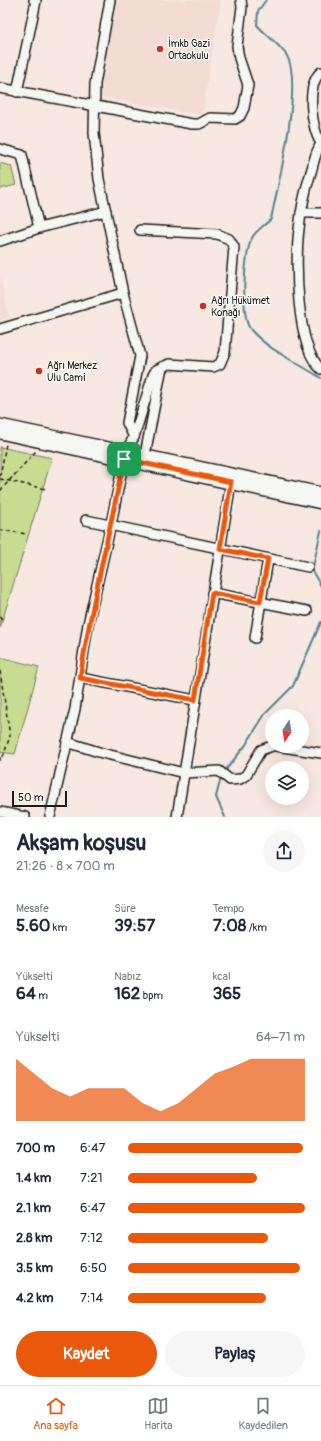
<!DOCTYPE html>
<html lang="tr">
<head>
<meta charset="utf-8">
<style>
  body { margin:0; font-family:Pangolin,sans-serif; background:#f6f6f7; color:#1f2937; height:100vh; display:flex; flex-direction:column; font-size:15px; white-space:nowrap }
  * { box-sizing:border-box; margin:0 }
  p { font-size:13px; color:#747a83 }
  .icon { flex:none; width:22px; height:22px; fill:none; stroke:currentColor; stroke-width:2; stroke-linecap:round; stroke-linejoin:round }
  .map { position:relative; height:817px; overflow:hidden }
  .sheet { display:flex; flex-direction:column; background:#fff; flex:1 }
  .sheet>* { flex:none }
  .needle { width:26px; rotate:192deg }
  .fabs { position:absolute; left:265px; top:709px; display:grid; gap:8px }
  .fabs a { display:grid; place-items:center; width:44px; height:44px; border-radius:50%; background:#fff; box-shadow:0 4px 16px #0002; font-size:20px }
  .scale { position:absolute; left:12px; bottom:10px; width:55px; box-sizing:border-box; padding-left:4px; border:2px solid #1c1c1c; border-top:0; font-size:11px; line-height:14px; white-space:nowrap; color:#1c1c1c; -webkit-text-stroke:3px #f6f6f2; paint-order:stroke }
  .pin { position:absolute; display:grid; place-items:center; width:34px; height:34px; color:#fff; margin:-17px; border-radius:8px; box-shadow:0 2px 6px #0006 }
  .round { display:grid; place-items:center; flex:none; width:42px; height:42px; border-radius:21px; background:#f6f6f7 }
  .head { display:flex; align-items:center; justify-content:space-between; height:68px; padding:0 16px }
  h1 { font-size:22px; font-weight:800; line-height:30px }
  .figures { display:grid; grid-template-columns:repeat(3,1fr); gap:6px; height:68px; padding:4px 16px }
  .figures div { display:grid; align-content:center }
  .figures b { font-size:17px; font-weight:800 }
  .figures small { font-size:11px; font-weight:400 }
  .figures p { font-size:11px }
  .chart { height:112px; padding:8px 16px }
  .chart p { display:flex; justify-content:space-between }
  .chart svg { width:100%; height:72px; margin-top:4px; fill:#ea580c; opacity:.7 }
  .action { display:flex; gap:8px; margin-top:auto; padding:8px 16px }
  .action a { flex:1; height:46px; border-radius:24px; background:#ea580c; color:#fff; font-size:16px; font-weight:800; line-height:46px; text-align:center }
  .action a+a { background:#f6f6f7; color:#1f2937 }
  ul { padding:0 16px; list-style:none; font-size:13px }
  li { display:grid; grid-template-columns:64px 48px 1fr; align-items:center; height:30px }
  li i { height:10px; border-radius:5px; background:#ea580c }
  .tab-bar { display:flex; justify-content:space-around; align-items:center; height:56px; border-top:1px solid #e0e1e3; background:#fff; font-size:11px; color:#747a83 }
  .tab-bar a { display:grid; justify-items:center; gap:2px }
  .tab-bar .active { color:#ea580c }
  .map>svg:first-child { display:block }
  .built { fill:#f3dcd3 }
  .green { fill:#c8dc91; stroke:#727c56 }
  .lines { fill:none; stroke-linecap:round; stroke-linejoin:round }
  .stream { stroke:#568390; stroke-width:2 }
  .minor-casing { stroke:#1c1c1c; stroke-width:12 }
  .major-casing { stroke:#1c1c1c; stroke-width:14 }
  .path { stroke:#1c1c1c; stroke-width:1.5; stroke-dasharray:4 3; stroke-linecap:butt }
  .minor { stroke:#f6f6f2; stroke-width:9 }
  .major { stroke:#f6f6f2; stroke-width:11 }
  .route-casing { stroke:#fff; stroke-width:8 }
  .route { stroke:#ea580c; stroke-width:5 }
  .poi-dot { fill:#c8321e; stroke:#f6f6f2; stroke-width:1.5 }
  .labels { text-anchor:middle; stroke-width:3; stroke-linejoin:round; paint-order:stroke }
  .poi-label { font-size:10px; fill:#1c1c1c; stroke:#f6f6f2; text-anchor:start }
</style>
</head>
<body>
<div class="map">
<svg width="321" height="817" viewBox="0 0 321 817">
  <rect width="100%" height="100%" fill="#f7e9e2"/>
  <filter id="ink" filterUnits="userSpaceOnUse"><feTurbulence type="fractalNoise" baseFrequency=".025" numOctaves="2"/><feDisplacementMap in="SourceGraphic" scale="8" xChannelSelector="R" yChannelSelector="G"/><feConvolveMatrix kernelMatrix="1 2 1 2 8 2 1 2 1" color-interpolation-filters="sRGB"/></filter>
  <g filter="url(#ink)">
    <!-- built -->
    <g class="built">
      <polygon points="115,0 221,0 202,115 100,97"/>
      <polygon points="0,276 9,317 0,320"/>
    </g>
    <!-- green -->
    <g class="green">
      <polygon points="0,163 11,166 16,185 0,189"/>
      <polygon points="0,447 52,458 0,628"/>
      <polygon points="0,657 39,667 15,754 0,752"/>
    </g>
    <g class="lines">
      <!-- stream -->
      <g class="stream">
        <path d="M266,0L258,11L257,25C266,35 280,45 287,56C303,83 278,186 271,219C264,226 256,230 252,238C244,252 240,318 251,330C269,351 299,363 321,378"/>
        <polyline points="321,531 312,571 321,586"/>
        <polyline points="224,772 245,746 265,714 293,686 321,622"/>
        <polyline points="221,777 216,797 225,817"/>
      </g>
      <!-- minor casing -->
      <g class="minor-casing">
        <g id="minor">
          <polyline points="110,0 95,84 94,133 99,179 123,293 140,356 127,423 134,437"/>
          <path d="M321,72C306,84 311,129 321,143"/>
          <polyline points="0,88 192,124 199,124 210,118 235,119 240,116 244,108 248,85 239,58 237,46 242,7 241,0"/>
          <polyline points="17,92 36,1 34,0"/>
          <path d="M321,144C315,152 314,163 311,172C305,191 301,209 299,229C295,260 296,348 321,369"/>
          <polyline points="0,149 22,155 39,228"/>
          <polyline points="301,213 321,213"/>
          <polyline points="0,241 39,228 106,211"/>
          <polyline points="0,329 123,293"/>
          <polyline points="145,455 162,367"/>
          <polyline points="86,520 308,567"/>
          <polyline points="212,593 307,611"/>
          <polyline points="255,638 268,559"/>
          <polyline points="80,678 195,700"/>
          <polyline points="67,742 102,753 184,773 219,771 230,780 240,779 246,775 261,750 272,746"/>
          <polyline points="276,746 321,753"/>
          <polyline points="0,812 25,817"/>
          <polyline points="50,817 75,709 88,624 111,524 124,459 126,451 134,437 153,375 156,370 169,364 213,367 220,364 225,352 234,247 229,239 217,234 140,230"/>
          <polyline points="177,817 231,482"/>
        </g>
      </g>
      <!-- major casing -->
      <g class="major-casing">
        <g id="major">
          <polyline points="0,425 321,493"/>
          <polyline points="0,433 321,503"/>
        </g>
      </g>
      <!-- path -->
      <g class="path">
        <polyline points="0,476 6,444"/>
        <polyline points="0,479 46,489"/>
        <polyline points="0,491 36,451"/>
        <polyline points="0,530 27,534"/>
        <polyline points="0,617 2,620"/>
        <polyline points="0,671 10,736 3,757"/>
        <polyline points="0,761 0,746"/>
      </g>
      <!-- minor -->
      <use href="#minor" class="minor"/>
      <!-- major -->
      <use href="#major" class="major"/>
    </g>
  </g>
  <g class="lines" filter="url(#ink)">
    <!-- route casing -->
    <g class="route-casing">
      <path id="route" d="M124,459L231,482L220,549L268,559L260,602L212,593L195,700L80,678C91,605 110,532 124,459Z"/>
    </g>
    <!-- route -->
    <use href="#route" class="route"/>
  </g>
  <!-- markers -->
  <g class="poi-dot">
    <circle cx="160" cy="49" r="4"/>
    <circle cx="203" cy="306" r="4"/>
    <circle cx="39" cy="371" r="4"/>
  </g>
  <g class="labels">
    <!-- poi labels -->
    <g class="poi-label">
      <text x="168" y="47">İmkb Gazi<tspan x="168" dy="12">Ortaokulu</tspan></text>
      <text x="211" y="304">Ağrı Hükümet<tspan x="211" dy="12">Konağı</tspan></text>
      <text x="47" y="369">Ağrı Merkez<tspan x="47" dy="12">Ulu Cami</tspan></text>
    </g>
  </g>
</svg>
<div class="fabs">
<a><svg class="needle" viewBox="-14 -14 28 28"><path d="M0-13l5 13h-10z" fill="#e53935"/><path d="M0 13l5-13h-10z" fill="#747a83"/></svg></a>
<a><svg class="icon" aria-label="layers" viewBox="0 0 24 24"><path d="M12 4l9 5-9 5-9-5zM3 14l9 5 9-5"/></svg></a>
</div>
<div class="scale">50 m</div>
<div class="pin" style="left:124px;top:459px;background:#1e9e55"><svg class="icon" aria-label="arrive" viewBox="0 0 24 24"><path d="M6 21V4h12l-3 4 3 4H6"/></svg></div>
</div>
<section class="sheet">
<div class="head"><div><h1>Akşam koşusu</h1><p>21:26 · 8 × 700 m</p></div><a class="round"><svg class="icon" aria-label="share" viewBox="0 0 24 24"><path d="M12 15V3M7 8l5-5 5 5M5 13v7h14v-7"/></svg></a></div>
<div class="figures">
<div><p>Mesafe</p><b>5.60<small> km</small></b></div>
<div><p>Süre</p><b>39:57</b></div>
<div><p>Tempo</p><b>7:08<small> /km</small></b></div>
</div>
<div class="figures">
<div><p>Yükselti</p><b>64<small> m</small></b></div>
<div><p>Nabız</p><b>162<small> bpm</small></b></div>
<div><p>kcal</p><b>365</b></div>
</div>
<div class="chart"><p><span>Yükselti</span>64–71 m</p>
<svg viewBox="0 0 160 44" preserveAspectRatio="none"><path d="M0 44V6L10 15L20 24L30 29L40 24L50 24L60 24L70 33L80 38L90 33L100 24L110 15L120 11L130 6L140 6L150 6L160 6V44z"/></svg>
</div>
<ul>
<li><b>700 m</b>6:47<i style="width:99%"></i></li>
<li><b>1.4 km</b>7:21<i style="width:73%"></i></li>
<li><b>2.1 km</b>6:47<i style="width:100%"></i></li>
<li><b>2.8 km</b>7:12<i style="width:79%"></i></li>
<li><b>3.5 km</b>6:50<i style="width:97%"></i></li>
<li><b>4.2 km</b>7:14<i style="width:78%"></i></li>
</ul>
<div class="action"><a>Kaydet</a><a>Paylaş</a></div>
</section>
<nav class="tab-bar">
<a class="active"><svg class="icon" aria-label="home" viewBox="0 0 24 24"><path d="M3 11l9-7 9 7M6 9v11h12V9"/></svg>Ana sayfa</a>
<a><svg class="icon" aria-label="map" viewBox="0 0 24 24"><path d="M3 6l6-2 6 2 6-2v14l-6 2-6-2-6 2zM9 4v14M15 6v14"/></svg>Harita</a>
<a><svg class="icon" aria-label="saved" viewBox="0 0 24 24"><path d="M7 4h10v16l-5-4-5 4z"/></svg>Kaydedilen</a>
</nav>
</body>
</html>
